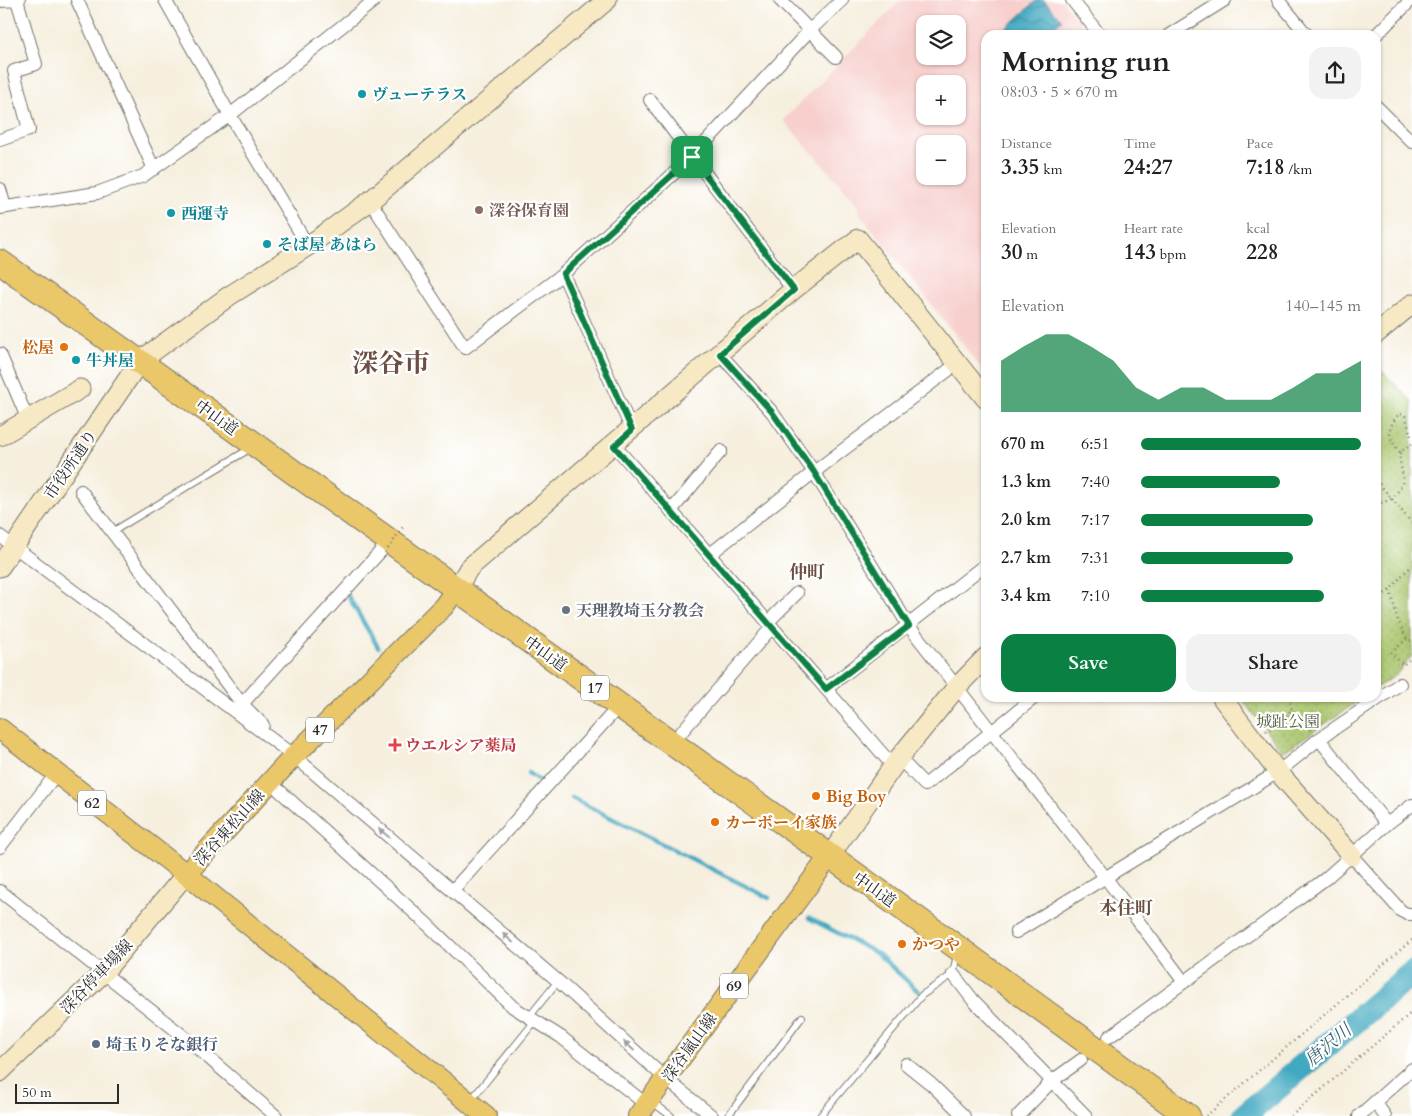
<!DOCTYPE html>
<html lang="en">
<head>
<meta charset="utf-8">
<style>
  body { margin:0; font-family:Cardo,"Noto Serif JP",serif; background:#f2f2f2; color:#202124; height:100vh; display:flex; flex-direction:column; font-size:19px; white-space:nowrap }
  * { box-sizing:border-box; margin:0 }
  p { font-size:16px; color:#757577 }
  .icon { flex:none; width:28px; height:28px; fill:none; stroke:currentColor; stroke-width:2; stroke-linecap:round; stroke-linejoin:round }
  .map { position:relative; flex:1; overflow:hidden }
  .drawer { position:absolute; left:981px; top:30px; width:400px; height:672px; display:flex; flex-direction:column; background:#fff; border-radius:15px; box-shadow:0 1px 4px #0004 }
  .drawer>* { flex:none }
  .tools { position:absolute; left:916px; top:15px; display:grid; gap:10px }
  .tools a { display:grid; place-items:center; width:50px; height:50px; border-radius:10px; background:#fff; box-shadow:0 1px 4px #0004; font-size:25px }
  .scale { position:absolute; left:15px; bottom:12px; width:104px; box-sizing:border-box; padding-left:5px; border:2px solid #2b2b2b; border-top:0; font-size:14px; line-height:18px; white-space:nowrap; color:#2b2b2b; -webkit-text-stroke:4px #fff; paint-order:stroke }
  .pin { position:absolute; display:grid; place-items:center; width:42px; height:42px; color:#fff; margin:-21px; border-radius:10px; box-shadow:0 2px 8px #0006 }
  .round { display:grid; place-items:center; flex:none; width:52px; height:52px; border-radius:15px; background:#f2f2f2 }
  .headline { display:flex; align-items:center; justify-content:space-between; height:85px; padding:0 20px }
  h1 { font-size:28px; font-weight:800; line-height:38px }
  .metrics { display:grid; grid-template-columns:repeat(3,1fr); gap:8px; height:85px; padding:5px 20px }
  .metrics div { display:grid; align-content:center }
  .metrics b { font-size:21px; font-weight:800 }
  .metrics small { font-size:14px; font-weight:400 }
  .metrics p { font-size:14px }
  .chart { height:140px; padding:10px 20px }
  .chart p { display:flex; justify-content:space-between }
  .chart svg { width:100%; height:90px; margin-top:5px; fill:#0b8043; opacity:.7 }
  .primary-button { display:flex; gap:10px; margin-top:auto; padding:10px 20px }
  .primary-button a { flex:1; height:58px; border-radius:15px; background:#0b8043; color:#fff; font-size:20px; font-weight:800; line-height:58px; text-align:center }
  .primary-button a+a { background:#f2f2f2; color:#202124 }
  ul { padding:0 20px; list-style:none; font-size:16px }
  li { display:grid; grid-template-columns:80px 60px 1fr; align-items:center; height:38px }
  li i { height:12px; border-radius:6px; background:#0b8043 }
  .map>svg:first-child { display:block }
  .built { fill:#f7d0ce; fill-rule:evenodd }
  .grass { fill:url(#grass-dots); stroke:#6a784c }
  .water { fill:url(#water-waves); stroke:#366a76 }
  .lines { fill:none; stroke-linecap:round; stroke-linejoin:round }
  .stream { stroke:#40a8c0; stroke-width:4.5 }
  .river { stroke:#40a8c0; stroke-width:25 }
  .lane-casing { stroke:#72706a; stroke-width:8 }
  .street-casing { stroke:#72706a; stroke-width:14 }
  .secondary-casing { stroke:#72706a; stroke-width:21 }
  .primary-casing { stroke:#72706a; stroke-width:22 }
  .highway-casing { stroke:#72706a; stroke-width:26 }
  .path { stroke:#72706a; stroke-width:2.5; stroke-dasharray:1 4; stroke-linecap:butt }
  .lane { stroke:#fff; stroke-width:6 }
  .street { stroke:#fff; stroke-width:12 }
  .secondary { stroke:#f7e9c3; stroke-width:19 }
  .primary { stroke:#eac769; stroke-width:20 }
  .highway { stroke:#eac769; stroke-width:24 }
  .path-bridge { stroke:#72706a; stroke-width:2.5; stroke-dasharray:1 4; stroke-linecap:butt }
  .oneway { fill:#a0a0a0 }
  .route-casing { stroke:#fff; stroke-width:10 }
  .route { stroke:#0b8043; stroke-width:6 }
  .culture-dot { fill:#0f9aa8; stroke:#fff; stroke-width:2 }
  .education-dot { fill:#8d6e63; stroke:#fff; stroke-width:2 }
  .food-dot { fill:#e8710a; stroke:#fff; stroke-width:2 }
  .worship-dot { fill:#6b7280; stroke:#fff; stroke-width:2 }
  .health-dot { fill:#e0444e; stroke:#fff; stroke-width:2 }
  .service-dot { fill:#5c6f8a; stroke:#fff; stroke-width:2 }
  .labels { text-anchor:middle; stroke-width:4.5; stroke-linejoin:round; paint-order:stroke }
  .shield { fill:#fff; stroke:#6b6b6b; stroke-width:1 }
  .shield-label { font-size:15px; font-weight:bold; fill:#2b2b2b }
  .culture-label { font-size:16px; font-weight:bold; fill:#0d838f; stroke:#fff; text-anchor:start }
  .education-label { font-size:16px; font-weight:bold; fill:#785e54; stroke:#fff; text-anchor:start }
  .food-label { font-size:16px; font-weight:bold; fill:#c56008; stroke:#fff; text-anchor:start }
  .street-label { font-size:16px; fill:#2b2b2b; stroke:#fff }
  .worship-label { font-size:16px; font-weight:bold; fill:#5b616d; stroke:#fff; text-anchor:start }
  .park-label { font-size:16px; fill:#576142; stroke:#fff }
  .health-label { font-size:16px; font-weight:bold; fill:#be3a42; stroke:#fff; text-anchor:start }
  .service-label { font-size:16px; font-weight:bold; fill:#4e5e75; stroke:#fff; text-anchor:start }
  .neighbourhood-label { font-size:18px; font-weight:bold; fill:#6c5044; stroke:#fff }
  .water-label { font-size:18px; font-style:italic; fill:#34636e; stroke:#fff }
  .town-label { font-size:26px; font-weight:bold; fill:#6c5044; stroke:#fff }
</style>
</head>
<body>
<div class="map">
<svg width="1412" height="1116" viewBox="0 0 1412 1116">
  <defs>
    <pattern id="grass-dots" width="8" height="8" patternUnits="userSpaceOnUse" patternTransform="scale(1.25)"><rect width="8" height="8" fill="#aac66d"/><path d="M2 2h.1M6 6h.1" fill="none" stroke="#92aa5f" stroke-width="1.8" stroke-linecap="round"/></pattern>
    <pattern id="water-waves" width="16" height="10" patternUnits="userSpaceOnUse" patternTransform="scale(1.25)"><rect width="16" height="10" fill="#40a8c0"/><path d="M0 5q4-4 8 0t8 0" fill="none" stroke="#36899c"/></pattern>
  </defs>
  <rect width="100%" height="100%" fill="#fff"/>
  <filter id="ink" filterUnits="userSpaceOnUse"><feTurbulence type="fractalNoise" baseFrequency=".02" numOctaves="2"/><feDisplacementMap in="SourceGraphic" scale="10" xChannelSelector="R" yChannelSelector="G"/><feConvolveMatrix kernelMatrix="1 2 1 2 8 2 1 2 1" color-interpolation-filters="sRGB"/></filter>
  <filter id="wash" filterUnits="userSpaceOnUse"><feTurbulence type="fractalNoise" baseFrequency=".0096" numOctaves="4" result="noise"/><feDisplacementMap in="SourceGraphic" scale="20" xChannelSelector="R" yChannelSelector="G"/><feGaussianBlur stdDeviation="1.12" result="paint"/><feColorMatrix in="noise" values="0 0 0 0 0 0 0 0 0 0 0 0 0 0 0 0 0 1.4 0 .05"/><feComposite in="paint" operator="in"/></filter>
  <g filter="url(#wash)">
    <rect width="100%" height="100%" fill="#f6efde"/>
    <!-- built -->
    <path class="built" d="M901,0H1062L1089,35H986V374L860,214L856,202L783,120ZM925,24H958V56H925ZM925,84H958V116H925ZM925,144H958V176H925Z"/>
    <!-- grass -->
    <g class="grass">
      <polygon points="1376,365 1412,401 1412,656 1395,676 1376,688"/>
      <polygon points="1241,698 1363,698 1283,752"/>
    </g>
    <!-- water -->
    <polygon class="water" points="1037,0 1044,0 1062,20 1045,35 1005,35 1002,32"/>
    <g class="lines">
      <!-- stream -->
      <g class="stream">
        <polyline points="348,596 378,647"/>
        <polyline points="528,773 543,783"/>
        <polyline points="572,798 769,898"/>
        <polyline points="809,918 878,954 919,992"/>
      </g>
      <!-- river -->
      <polyline class="river" points="1244,1116 1412,973"/>
    </g>
  </g>
  <g filter="url(#ink)">
    <g class="lines">
      <!-- lane casing -->
      <g class="lane-casing">
        <g id="lane">
          <polyline points="112,532 251,448"/>
          <polyline points="529,1017 558,981"/>
          <polyline points="471,1100 535,1021"/>
          <polyline points="651,1101 671,1116"/>
          <polyline points="728,1116 802,1017"/>
          <polyline points="820,1116 922,995 953,974 957,954"/>
        </g>
      </g>
      <!-- street casing -->
      <g class="street-casing">
        <g id="street">
          <polyline points="77,0 154,169"/>
          <polyline points="165,0 230,115 308,246"/>
          <polyline points="780,0 836,57"/>
          <polyline points="1072,0 1100,35"/>
          <polyline points="1278,0 1307,35"/>
          <polyline points="0,1 19,0"/>
          <polyline points="1169,35 1225,0"/>
          <polyline points="1376,35 1411,0"/>
          <polyline points="650,100 793,290"/>
          <polyline points="1376,106 1412,142"/>
          <polyline points="0,140 29,130 14,71 36,64 17,0"/>
          <polyline points="0,189 5,207"/>
          <polyline points="370,201 465,348 563,274 692,157 810,30 842,0"/>
          <polyline points="0,208 97,193 143,176 230,115 375,0"/>
          <polyline points="563,274 632,430"/>
          <polyline points="0,354 28,420"/>
          <polyline points="720,354 772,412 814,472 909,626 1105,877 1184,982"/>
          <polyline points="614,445 893,766"/>
          <polyline points="81,491 242,704 263,725"/>
          <polyline points="671,511 721,451"/>
          <polyline points="0,536 294,756 558,981 666,1079 712,1116"/>
          <polyline points="709,555 814,472 958,363"/>
          <polyline points="768,622 797,593"/>
          <polyline points="826,689 986,564"/>
          <polyline points="242,704 389,542"/>
          <polyline points="1319,739 1387,824"/>
          <polyline points="672,743 772,627"/>
          <polyline points="899,758 925,785 1034,698"/>
          <polyline points="270,782 428,925 513,1007 561,1037 647,1105"/>
          <polyline points="0,847 56,774"/>
          <polyline points="1352,856 1401,911 1407,914 1412,914"/>
          <polyline points="453,890 619,706"/>
          <polyline points="0,891 182,1035 276,1116"/>
          <polyline points="1016,932 1278,772 1319,739 1400,684"/>
          <polyline points="953,974 973,1000 1086,1116"/>
          <polyline points="1109,1037 1325,879 1387,824 1412,805"/>
          <polyline points="906,1064 931,1084 964,1116"/>
          <polyline points="1375,1102 1385,1116"/>
          <polyline points="1018,1116 1052,1081 1081,1060"/>
          <polyline points="1359,1116 1412,1069"/>
        </g>
      </g>
      <!-- secondary casing -->
      <g class="secondary-casing">
        <g id="secondary">
          <polyline points="1376,334 1412,304"/>
          <polyline points="0,436 80,389"/>
          <polyline points="0,567 140,361 229,296 308,246 370,201 607,0"/>
          <polyline points="457,588 469,568 793,290 858,239 986,399"/>
          <polyline points="1222,698 1278,772 1352,856"/>
          <polyline points="829,857 899,758 956,688 986,657"/>
          <polyline points="0,1072 104,972 186,874"/>
        </g>
      </g>
      <!-- primary casing -->
      <g class="primary-casing">
        <g id="primary">
          <polyline points="0,729 186,874 486,1116"/>
          <polyline points="186,874 294,756 444,606 457,588"/>
          <polyline points="638,1116 829,857"/>
        </g>
      </g>
      <!-- highway casing -->
      <g class="highway-casing">
        <polyline id="highway" points="0,262 958,948 1188,1116"/>
      </g>
      <!-- path -->
      <g class="path">
        <path d="M1400,452C1387,437 1387,428 1399,414L1405,415L1412,440"/>
        <polyline points="1376,480 1412,523"/>
        <path d="M1376,503C1382,504 1390,500 1394,496C1411,477 1398,472 1400,452L1412,444"/>
        <polyline points="1390,590 1398,621 1407,639 1412,641"/>
        <polyline points="1376,599 1390,590 1404,573 1412,566"/>
        <polyline points="1407,639 1391,653 1403,665 1412,657"/>
        <polyline points="1288,698 1292,710"/>
        <polyline points="1266,731 1292,710 1311,731"/>
        <polyline points="1206,1116 1412,940"/>
        <polyline points="1291,1116 1412,1012"/>
      </g>
      <!-- lane -->
      <use href="#lane" class="lane"/>
      <!-- street -->
      <use href="#street" class="street"/>
      <!-- secondary -->
      <use href="#secondary" class="secondary"/>
      <!-- primary -->
      <use href="#primary" class="primary"/>
      <!-- highway -->
      <use href="#highway" class="highway"/>
      <!-- path-bridge -->
      <polyline class="path-bridge" points="385,553 403,527"/>
    </g>
    <!-- one-way arrows -->
    <defs><path id="oneway-solid" d="M-6-.8H1V-3.2L6.5 0L1 3.2V.8H-6Z" transform="scale(1.25)"/></defs>
    <g class="oneway">
      <use href="#oneway-solid" transform="translate(384 833) rotate(-140)"/>
      <use href="#oneway-solid" transform="translate(508 938) rotate(-139)"/>
      <use href="#oneway-solid" transform="translate(629 1046) rotate(-138)"/>
    </g>
  </g>
  <g class="lines" filter="url(#ink)">
    <!-- route casing -->
    <g class="route-casing">
      <polygon id="route" points="692,157 794,290 720,354 772,412 814,472 909,626 826,689 614,446 632,430 563,274"/>
    </g>
    <!-- route -->
    <use href="#route" class="route"/>
  </g>
  <!-- markers -->
  <g class="culture-dot">
    <circle cx="362" cy="94" r="5"/>
    <circle cx="171" cy="213" r="5"/>
    <circle cx="267" cy="244" r="5"/>
    <circle cx="76" cy="360" r="5"/>
  </g>
  <circle class="education-dot" cx="479" cy="210" r="5"/>
  <g class="food-dot">
    <circle cx="64" cy="347" r="5"/>
    <circle cx="816" cy="796" r="5"/>
    <circle cx="715" cy="822" r="5"/>
    <circle cx="902" cy="944" r="5"/>
  </g>
  <circle class="worship-dot" cx="566" cy="610" r="5"/>
  <path class="health-dot" d="M392.5 737.5h5v5h5v5h-5v5h-5v-5h-5v-5h5z"/>
  <circle class="service-dot" cx="96" cy="1044" r="5"/>
  <g class="labels">
    <!-- shield labels -->
    <g class="shield">
      <rect x="581" y="675.5" width="28" height="25" rx="4"/>
      <rect x="306" y="717.5" width="28" height="25" rx="4"/>
      <rect x="78" y="790.5" width="28" height="25" rx="4"/>
      <rect x="720" y="973.5" width="28" height="25" rx="4"/>
    </g>
    <g class="shield-label">
      <text x="595" y="693">17</text>
      <text x="320" y="735">47</text>
      <text x="92" y="808">62</text>
      <text x="734" y="991">69</text>
    </g>
    <!-- culture labels -->
    <g class="culture-label">
      <text x="372" y="100">ヴューテラス</text>
      <text x="181" y="219">西運寺</text>
      <text x="277" y="250">そば屋 あはら</text>
      <text x="86" y="366">牛丼屋</text>
    </g>
    <!-- education labels -->
    <g class="education-label">
      <text x="489" y="216">深谷保育園</text>
    </g>
    <!-- food labels -->
    <g class="food-label">
      <text x="54" y="353" text-anchor="end">松屋</text>
      <text x="826" y="802">Big Boy</text>
      <text x="725" y="828">カーボーイ家族</text>
      <text x="912" y="950">かつや</text>
    </g>
    <!-- street labels -->
    <g class="street-label">
      <text transform="translate(217 417) rotate(36)" y="6">中山道</text>
      <text transform="translate(70 464) rotate(-56)" y="6">市役所通り</text>
      <text transform="translate(546 653) rotate(36)" y="6">中山道</text>
      <text transform="translate(229 827) rotate(-48)" y="6">深谷東松山線</text>
      <text transform="translate(875 889) rotate(35)" y="6">中山道</text>
      <text transform="translate(96 976) rotate(-46)" y="6">深谷停車場線</text>
      <text transform="translate(689 1047) rotate(-54)" y="6">深谷嵐山線</text>
    </g>
    <!-- worship labels -->
    <g class="worship-label">
      <text x="576" y="616">天理教埼玉分教会</text>
    </g>
    <!-- park labels -->
    <g class="park-label">
      <text x="1288" y="727">城趾公園</text>
    </g>
    <!-- health labels -->
    <g class="health-label">
      <text x="405" y="751">ウエルシア薬局</text>
    </g>
    <!-- service labels -->
    <g class="service-label">
      <text x="106" y="1050">埼玉りそな銀行</text>
    </g>
    <!-- neighbourhood labels -->
    <g class="neighbourhood-label">
      <text x="807" y="578">仲町</text>
      <text x="1126" y="914">本住町</text>
    </g>
    <!-- water labels -->
    <g class="water-label">
      <text transform="translate(1328 1045) rotate(-40)" y="6">唐沢川</text>
    </g>
    <!-- town labels -->
    <g class="town-label">
      <text x="391" y="372">深谷市</text>
    </g>
  </g>
</svg>
<div class="tools">
<a><svg class="icon" aria-label="layers" viewBox="0 0 24 24"><path d="M12 4l9 5-9 5-9-5zM3 14l9 5 9-5"/></svg></a>
<a>+</a>
<a>−</a>
</div>
<div class="scale">50 m</div>
<div class="pin" style="left:692px;top:157px;background:#1e9e55"><svg class="icon" aria-label="arrive" viewBox="0 0 24 24"><path d="M6 21V4h12l-3 4 3 4H6"/></svg></div>
<section class="drawer">
<div class="headline"><div><h1>Morning run</h1><p>08:03 · 5 × 670 m</p></div><a class="round"><svg class="icon" aria-label="share" viewBox="0 0 24 24"><path d="M12 15V3M7 8l5-5 5 5M5 13v7h14v-7"/></svg></a></div>
<div class="metrics">
<div><p>Distance</p><b>3.35<small> km</small></b></div>
<div><p>Time</p><b>24:27</b></div>
<div><p>Pace</p><b>7:18<small> /km</small></b></div>
</div>
<div class="metrics">
<div><p>Elevation</p><b>30<small> m</small></b></div>
<div><p>Heart rate</p><b>143<small> bpm</small></b></div>
<div><p>kcal</p><b>228</b></div>
</div>
<div class="chart"><p><span>Elevation</span>140–145 m</p>
<svg viewBox="0 0 160 44" preserveAspectRatio="none"><path d="M0 44V19L10 12L20 6L30 6L40 12L50 19L60 32L70 38L80 32L90 32L100 38L110 38L120 38L130 32L140 25L150 25L160 19V44z"/></svg>
</div>
<ul>
<li><b>670 m</b>6:51<i style="width:100%"></i></li>
<li><b>1.3 km</b>7:40<i style="width:63%"></i></li>
<li><b>2.0 km</b>7:17<i style="width:78%"></i></li>
<li><b>2.7 km</b>7:31<i style="width:69%"></i></li>
<li><b>3.4 km</b>7:10<i style="width:83%"></i></li>
</ul>
<div class="primary-button"><a>Save</a><a>Share</a></div>
</section>
</div>
</body>
</html>
